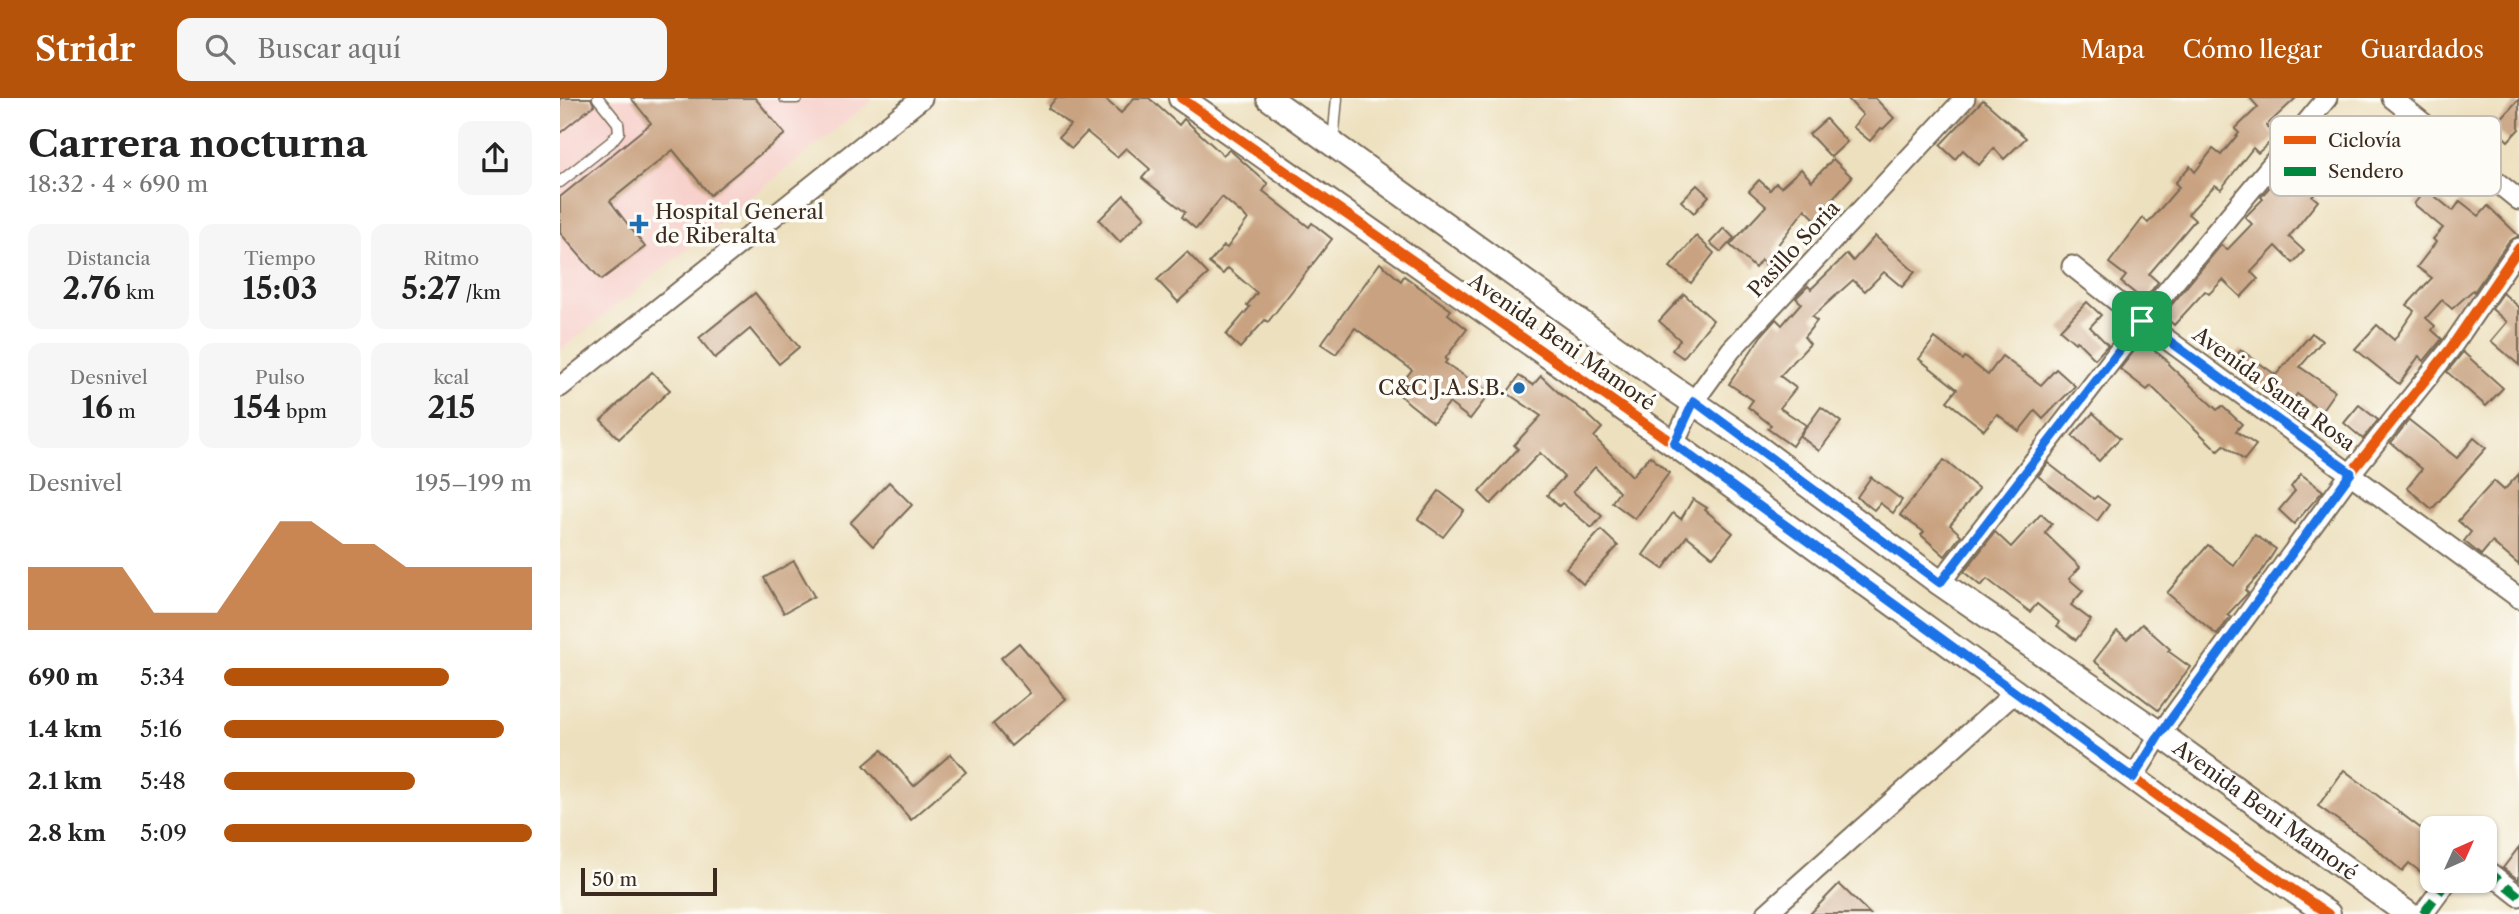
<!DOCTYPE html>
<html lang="es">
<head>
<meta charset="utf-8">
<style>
  body { margin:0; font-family:"Libre Caslon Text",serif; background:#f6f6f6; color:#222; height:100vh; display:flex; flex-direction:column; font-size:26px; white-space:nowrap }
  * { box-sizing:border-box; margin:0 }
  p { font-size:23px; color:#767676 }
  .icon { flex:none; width:38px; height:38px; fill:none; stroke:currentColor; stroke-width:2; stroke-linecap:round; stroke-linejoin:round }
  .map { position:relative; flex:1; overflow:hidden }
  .details { display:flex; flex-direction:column; background:#fff; width:560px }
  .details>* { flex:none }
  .needle { width:46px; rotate:45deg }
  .controls { position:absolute; left:1860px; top:718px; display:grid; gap:14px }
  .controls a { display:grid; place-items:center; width:77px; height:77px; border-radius:14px; background:#fff; box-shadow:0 2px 5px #0004; font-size:35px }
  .scale { position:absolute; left:21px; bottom:18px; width:136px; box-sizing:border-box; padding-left:7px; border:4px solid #3b2a1e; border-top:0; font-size:19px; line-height:24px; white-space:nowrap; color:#3b2a1e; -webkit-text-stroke:5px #fdfcf7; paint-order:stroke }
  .pin { position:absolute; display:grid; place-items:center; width:60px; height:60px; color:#fff; margin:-30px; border-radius:14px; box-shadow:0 4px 10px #0006 }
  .round { display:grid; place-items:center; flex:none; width:74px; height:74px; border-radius:14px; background:#f6f6f6 }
  .summary { display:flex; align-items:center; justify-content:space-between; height:119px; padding:0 28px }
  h1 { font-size:38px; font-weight:700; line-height:52px }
  .metrics { display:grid; grid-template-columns:repeat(3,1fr); gap:10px; height:119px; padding:7px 28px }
  .metrics div { display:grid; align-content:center; border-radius:14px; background:#f6f6f6; text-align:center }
  .metrics b { font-size:30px; font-weight:700 }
  .metrics small { font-size:19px; font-weight:400 }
  .metrics p { font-size:19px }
  .chart { height:196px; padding:14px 28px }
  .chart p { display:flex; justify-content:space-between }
  .chart svg { width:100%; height:126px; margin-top:7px; fill:#b45309; opacity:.7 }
  ul { padding:0 28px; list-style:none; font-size:23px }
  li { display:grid; grid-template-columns:112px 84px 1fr; align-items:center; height:52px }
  li i { height:18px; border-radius:9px; background:#b45309 }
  header { display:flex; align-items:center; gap:42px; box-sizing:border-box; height:98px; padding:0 35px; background:#b45309; color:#fff }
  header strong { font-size:33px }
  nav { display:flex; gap:38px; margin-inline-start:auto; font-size:24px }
  .search { width:490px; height:63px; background:#f6f6f6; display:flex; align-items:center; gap:18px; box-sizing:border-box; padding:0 24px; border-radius:14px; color:#767676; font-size:26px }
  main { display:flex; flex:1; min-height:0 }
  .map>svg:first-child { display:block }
  .built { fill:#f7d0cb }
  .building { fill:#c9a381 }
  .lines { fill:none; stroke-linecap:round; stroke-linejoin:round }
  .service-casing { stroke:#796a56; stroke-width:13 }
  .minor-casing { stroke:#796a56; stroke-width:23 }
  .tertiary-casing { stroke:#796a56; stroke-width:28 }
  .service { stroke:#fff; stroke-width:10 }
  .minor { stroke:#fff; stroke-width:19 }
  .tertiary { stroke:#fff; stroke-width:24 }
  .quiet { stroke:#00873e; stroke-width:9; stroke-dasharray:18 9; stroke-linecap:butt }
  .cycleway-casing { stroke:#fdfcf7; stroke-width:15 }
  .cycleway { stroke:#e8590c; stroke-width:10 }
  .route-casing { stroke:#fff; stroke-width:14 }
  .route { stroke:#1a73e8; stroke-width:9 }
  .poi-dot { fill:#1f6fb2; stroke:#fdfcf7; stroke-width:2.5 }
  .labels { text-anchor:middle; stroke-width:7; stroke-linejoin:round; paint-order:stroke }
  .poi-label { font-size:21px; fill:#3b2a1e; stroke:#fdfcf7; text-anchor:start }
  .street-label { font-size:21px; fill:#3b2a1e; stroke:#fdfcf7 }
  .key { fill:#fdfcf7; stroke:#c3bdb6; stroke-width:2 }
  .key-label { font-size:19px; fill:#3b2a1e }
</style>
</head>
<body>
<header>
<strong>Stridr</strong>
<div class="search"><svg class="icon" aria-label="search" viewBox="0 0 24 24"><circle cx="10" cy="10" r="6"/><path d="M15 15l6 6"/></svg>Buscar aquí</div>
<nav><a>Mapa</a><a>Cómo llegar</a><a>Guardados</a></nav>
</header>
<main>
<section class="details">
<div class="summary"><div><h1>Carrera nocturna</h1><p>18:32 · 4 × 690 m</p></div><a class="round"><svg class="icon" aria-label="share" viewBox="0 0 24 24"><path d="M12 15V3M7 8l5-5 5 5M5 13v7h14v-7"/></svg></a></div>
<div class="metrics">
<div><p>Distancia</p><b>2.76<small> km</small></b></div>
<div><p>Tiempo</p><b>15:03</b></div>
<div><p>Ritmo</p><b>5:27<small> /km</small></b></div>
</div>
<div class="metrics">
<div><p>Desnivel</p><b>16<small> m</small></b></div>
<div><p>Pulso</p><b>154<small> bpm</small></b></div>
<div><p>kcal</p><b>215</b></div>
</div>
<div class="chart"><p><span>Desnivel</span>195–199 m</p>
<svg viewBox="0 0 160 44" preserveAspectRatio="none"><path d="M0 44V22L10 22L20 22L30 22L40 38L50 38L60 38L70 22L80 6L90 6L100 14L110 14L120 22L130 22L140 22L150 22L160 22V44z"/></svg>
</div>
<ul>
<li><b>690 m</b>5:34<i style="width:73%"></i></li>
<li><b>1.4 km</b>5:16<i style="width:91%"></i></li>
<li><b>2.1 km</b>5:48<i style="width:62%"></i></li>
<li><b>2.8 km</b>5:09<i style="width:100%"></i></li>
</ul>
</section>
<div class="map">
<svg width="1959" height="816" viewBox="0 0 1959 816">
  <rect width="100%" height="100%" fill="#fdfcf7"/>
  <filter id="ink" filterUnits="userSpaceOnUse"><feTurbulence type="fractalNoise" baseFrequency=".0143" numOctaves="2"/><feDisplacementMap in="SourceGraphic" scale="14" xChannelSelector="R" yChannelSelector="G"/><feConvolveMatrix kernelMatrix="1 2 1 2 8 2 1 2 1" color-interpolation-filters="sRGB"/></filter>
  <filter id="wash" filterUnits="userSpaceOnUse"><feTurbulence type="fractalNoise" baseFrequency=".00686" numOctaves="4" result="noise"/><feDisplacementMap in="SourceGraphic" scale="28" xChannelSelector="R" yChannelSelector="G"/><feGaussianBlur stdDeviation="1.57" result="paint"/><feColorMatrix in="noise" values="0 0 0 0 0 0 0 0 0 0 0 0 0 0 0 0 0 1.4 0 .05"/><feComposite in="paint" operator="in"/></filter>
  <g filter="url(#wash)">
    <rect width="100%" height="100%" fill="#ede0be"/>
    <!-- built -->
    <polygon class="built" points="0,0 315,0 0,253"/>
    <g id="blocks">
      <!-- building -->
      <g class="building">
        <polygon points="0,0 31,0 34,7 0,35"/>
        <polygon points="71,0 195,0 225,36 150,97 113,52 50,103 85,149 41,182 0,135 0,99 91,25"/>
        <polygon points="496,0 544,0 561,15 574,0 589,0 619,27 624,21 663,57 669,52 671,53 708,86 703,93 749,129 752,125 772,141 708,224 705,222 680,250 666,237 690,209 687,207 697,195 668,170 663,176 649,165 664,148 667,150 688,121 662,99 636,131 622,119 625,114 582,80 590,71 566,50 557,59 527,34 512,50 510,49 499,39 510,27 488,10"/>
        <polygon points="1287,0 1315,0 1334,20 1323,31 1321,30 1310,43 1293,29 1303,17"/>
        <polygon points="1690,0 1736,0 1706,28 1716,39 1698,55 1693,50 1661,91 1655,87 1628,116 1635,122 1589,176 1598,184 1585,201 1582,201 1561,184 1566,178 1549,165 1583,120 1588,125 1619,89 1615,85 1630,68 1635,74 1653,51 1661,57 1679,35 1675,31 1698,9"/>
        <polygon points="1959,1 1959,31 1948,43 1933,29"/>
        <polygon points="1423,2 1466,40 1444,61 1434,50 1419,67 1403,52 1395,61 1380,47"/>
        <polygon points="1266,21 1287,44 1271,59 1249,36"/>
        <polygon points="1788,23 1804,40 1781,62 1783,64 1752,98 1758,103 1729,139 1744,153 1733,165 1716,148 1691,174 1698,181 1681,199 1663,182 1649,196 1645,193 1614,227 1603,217 1661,147 1667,152 1692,126 1685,119 1703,101 1701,99 1719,78 1721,79 1744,55 1740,52 1752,37 1764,47"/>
        <polygon points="1273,61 1292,79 1273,100 1277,104 1258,124 1245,111 1214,152 1224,161 1213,173 1201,162 1195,170 1170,147 1206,108 1189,93 1199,82 1210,92 1216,85 1221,89 1241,71 1252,83"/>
        <polygon points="1137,87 1149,98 1134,115 1121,103"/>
        <polygon points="1866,91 1893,113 1900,103 1919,118 1928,108 1959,138 1949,143 1914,194 1913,192 1892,211 1882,202 1866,220 1875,228 1872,232 1882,241 1864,263 1859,258 1839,286 1795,251 1817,227 1834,242 1854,213 1847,207 1872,180 1857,169 1876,144 1873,141 1883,130 1854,106"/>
        <polygon points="564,97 585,119 560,144 539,122"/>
        <polygon points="1164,130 1174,140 1161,154 1150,145"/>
        <polygon points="1136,138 1154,155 1131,185 1110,169"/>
        <polygon points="1315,138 1355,174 1342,189 1324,174 1305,193 1293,182 1252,219 1257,223 1244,239 1250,246 1220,278 1236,290 1220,310 1246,327 1232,348 1208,331 1211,327 1188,309 1193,302 1169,286 1201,238 1216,221 1222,227 1241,205 1236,200 1248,188 1251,191 1287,156 1293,163"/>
        <polygon points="627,154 648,176 618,204 597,182"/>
        <polygon points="820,165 841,183 844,178 891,212 888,216 907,231 885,261 887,262 885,265 930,295 910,321 889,305 873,324 850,306 835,293 852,272 795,230 776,256 761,246"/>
        <polygon points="195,195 239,249 219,266 190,231 155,260 139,240"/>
        <polygon points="1943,195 1959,209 1959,267 1931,243 1947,224 1932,211"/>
        <polygon points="1124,196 1153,222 1123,260 1112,252 1120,242 1099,223"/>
        <polygon points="1527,204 1541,217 1530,229 1548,247 1535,261 1517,243 1515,245 1500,232"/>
        <polygon points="1752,235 1762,243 1740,269 1775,293 1761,313 1737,296 1729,307 1687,279 1688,277 1672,263 1681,252 1716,277"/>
        <polygon points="1375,240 1403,262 1405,259 1428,277 1442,258 1481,287 1496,271 1515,288 1483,321 1475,313 1459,333 1437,316 1424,332 1387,303 1397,291 1359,261"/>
        <polygon points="1582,243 1609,264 1608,266 1657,312 1662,308 1682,326 1676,333 1696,347 1684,362 1664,347 1658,353 1591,288 1587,292 1560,271"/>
        <polygon points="1903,254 1943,290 1926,308 1887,274"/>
        <polygon points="92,274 110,292 59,341 41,322"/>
        <polygon points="959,278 973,287 981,278 1000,296 1026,315 1042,330 1034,339 1072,378 1090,358 1109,375 1075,421 1052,404 1059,394 1035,369 1013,394 1042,418 1032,430 1002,405 999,408 987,397 1004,379 980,355 931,406 919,394 958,351 954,347 981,318 947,295"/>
        <polygon points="1799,307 1818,322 1803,341 1784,325"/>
        <polygon points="1261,309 1281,324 1259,353 1240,338"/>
        <polygon points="1533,315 1560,340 1539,363 1512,338"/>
        <polygon points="1849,322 1897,360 1914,340 1926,350 1872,411 1847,390 1862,371 1831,345"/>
        <polygon points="1384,362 1419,391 1390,427 1401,437 1385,458 1361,437 1364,434 1340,417"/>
        <polygon points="1488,365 1534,401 1537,398 1549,407 1537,423 1478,378"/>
        <polygon points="1741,376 1763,393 1734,426 1719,412 1735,393 1731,389"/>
        <polygon points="1959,376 1959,467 1932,444 1921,457 1904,443 1911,434 1898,423 1934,383 1944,392"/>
        <polygon points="1311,379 1342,402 1333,415 1320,405 1314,412 1297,399"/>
        <polygon points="329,384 352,407 313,448 290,425"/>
        <polygon points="879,393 904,412 883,439 858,421"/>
        <polygon points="1133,401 1147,410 1145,412 1173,435 1153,459 1127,438 1103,471 1083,457 1113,415 1121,421"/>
        <polygon points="1481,416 1492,426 1485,435 1520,469 1509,481 1523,493 1511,507 1531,522 1516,542 1497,528 1499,524 1477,506 1470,514 1427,481 1421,488 1404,474 1435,434 1451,449"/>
        <polygon points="1041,432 1058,448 1023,486 1006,470"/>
        <polygon points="1695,437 1716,451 1700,476 1685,492 1688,495 1667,517 1670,519 1657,537 1607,495 1648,447 1674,468"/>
        <polygon points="234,463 254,498 224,515 204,480"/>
        <polygon points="1582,526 1610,551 1608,553 1630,569 1598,612 1534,563 1557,533 1567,541"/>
        <polygon points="459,545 506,601 451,648 433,626 470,595 441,560"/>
        <polygon points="322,652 354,688 391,656 406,674 351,722 304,667"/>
        <polygon points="1784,672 1872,739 1872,762 1862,775 1849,765 1842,773 1806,742 1758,708"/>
        <polygon points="1959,749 1959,782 1943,770"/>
        <polygon points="1279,786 1310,816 1250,816"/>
      </g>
    </g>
  </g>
  <g filter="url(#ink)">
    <use href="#blocks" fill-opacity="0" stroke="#796a56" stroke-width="2"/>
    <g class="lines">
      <!-- service casing -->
      <g class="service-casing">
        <g id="service">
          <polyline points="225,0 237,0"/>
          <polyline points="773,44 777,0"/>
          <polyline points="0,84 51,44 59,34 58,25 38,0"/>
        </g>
      </g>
      <!-- minor casing -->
      <g class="minor-casing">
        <g id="minor">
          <polyline points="1832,0 1959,102"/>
          <polyline points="1512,168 1582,223 1959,500"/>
          <polyline points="0,289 362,0"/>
          <polyline points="1114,346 1134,303 1171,252 1405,0"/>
          <polyline points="1380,485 1582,223 1767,0"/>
          <polyline points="1573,680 1600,636 1791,375 1890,251 1959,150"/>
          <polyline points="1925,771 1959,798"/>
          <polyline points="1206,816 1457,593"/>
          <polyline points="1863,816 1888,782"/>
        </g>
      </g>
      <!-- tertiary casing -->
      <g class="tertiary-casing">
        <g id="tertiary">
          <polyline points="621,0 1114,346 1602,701 1768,816"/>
          <path id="s1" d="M709,0L1098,280L1174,332L1380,485L1600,636L1848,816"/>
        </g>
      </g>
      <!-- service -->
      <use href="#service" class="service"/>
      <!-- minor -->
      <use href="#minor" class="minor"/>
      <!-- tertiary -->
      <use href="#tertiary" class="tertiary"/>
      <!-- quiet -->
      <g class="quiet">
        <polyline points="1925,771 1959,798"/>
        <polyline points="1863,816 1888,782"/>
      </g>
      <!-- cycleway casing -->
      <g class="cycleway-casing">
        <g id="cycleway">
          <polyline points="621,0 1114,346 1602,701 1768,816"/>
          <polyline points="1573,680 1600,636 1791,375 1890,251 1959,150"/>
        </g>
      </g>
      <!-- cycleway -->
      <use href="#cycleway" class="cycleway"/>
    </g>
  </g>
  <g class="lines" filter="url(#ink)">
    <!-- route casing -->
    <g class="route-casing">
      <polygon id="route" points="1582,223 1791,375 1600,636 1573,680 1114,346 1134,303 1380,485"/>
    </g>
    <!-- route -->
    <use href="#route" class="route"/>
  </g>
  <!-- markers -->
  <g class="poi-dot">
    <path d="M75.5 115.5h7v7h7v7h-7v7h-7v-7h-7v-7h7z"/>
    <circle cx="959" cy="290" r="7"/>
  </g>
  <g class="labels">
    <!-- poi labels -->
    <g class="poi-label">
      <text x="95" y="121">Hospital General<tspan x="95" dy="24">de Riberalta</tspan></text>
      <text x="945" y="297" text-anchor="end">C&amp;C J.A.S.B.</text>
    </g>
    <!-- street labels -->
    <g class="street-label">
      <text transform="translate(1234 151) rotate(-47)" y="7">Pasillo Soria</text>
      <text transform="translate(1002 244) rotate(35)" y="7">Avenida Beni Mamoré</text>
      <text transform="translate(1714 291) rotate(36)" y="7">Avenida Santa Rosa</text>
      <text dy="7" stroke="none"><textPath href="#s1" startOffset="1225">Avenida Beni Mamoré</textPath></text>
    </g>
  </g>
  <!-- legend -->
  <rect x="1710" y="18" width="231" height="80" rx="10" class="key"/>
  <rect x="1724" y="38" width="32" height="8" fill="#e8590c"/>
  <rect x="1724" y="69" width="32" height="9" fill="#00873e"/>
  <g class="key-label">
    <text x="1768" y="49">Ciclovía</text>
    <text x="1768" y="80">Sendero</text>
  </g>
</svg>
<div class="controls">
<a><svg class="needle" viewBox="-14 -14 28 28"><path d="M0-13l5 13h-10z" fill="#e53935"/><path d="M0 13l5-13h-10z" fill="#767676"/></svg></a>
</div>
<div class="scale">50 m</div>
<div class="pin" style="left:1582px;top:223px;background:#1e9e55"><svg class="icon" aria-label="arrive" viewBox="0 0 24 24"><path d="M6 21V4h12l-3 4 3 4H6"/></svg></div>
</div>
</main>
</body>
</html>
